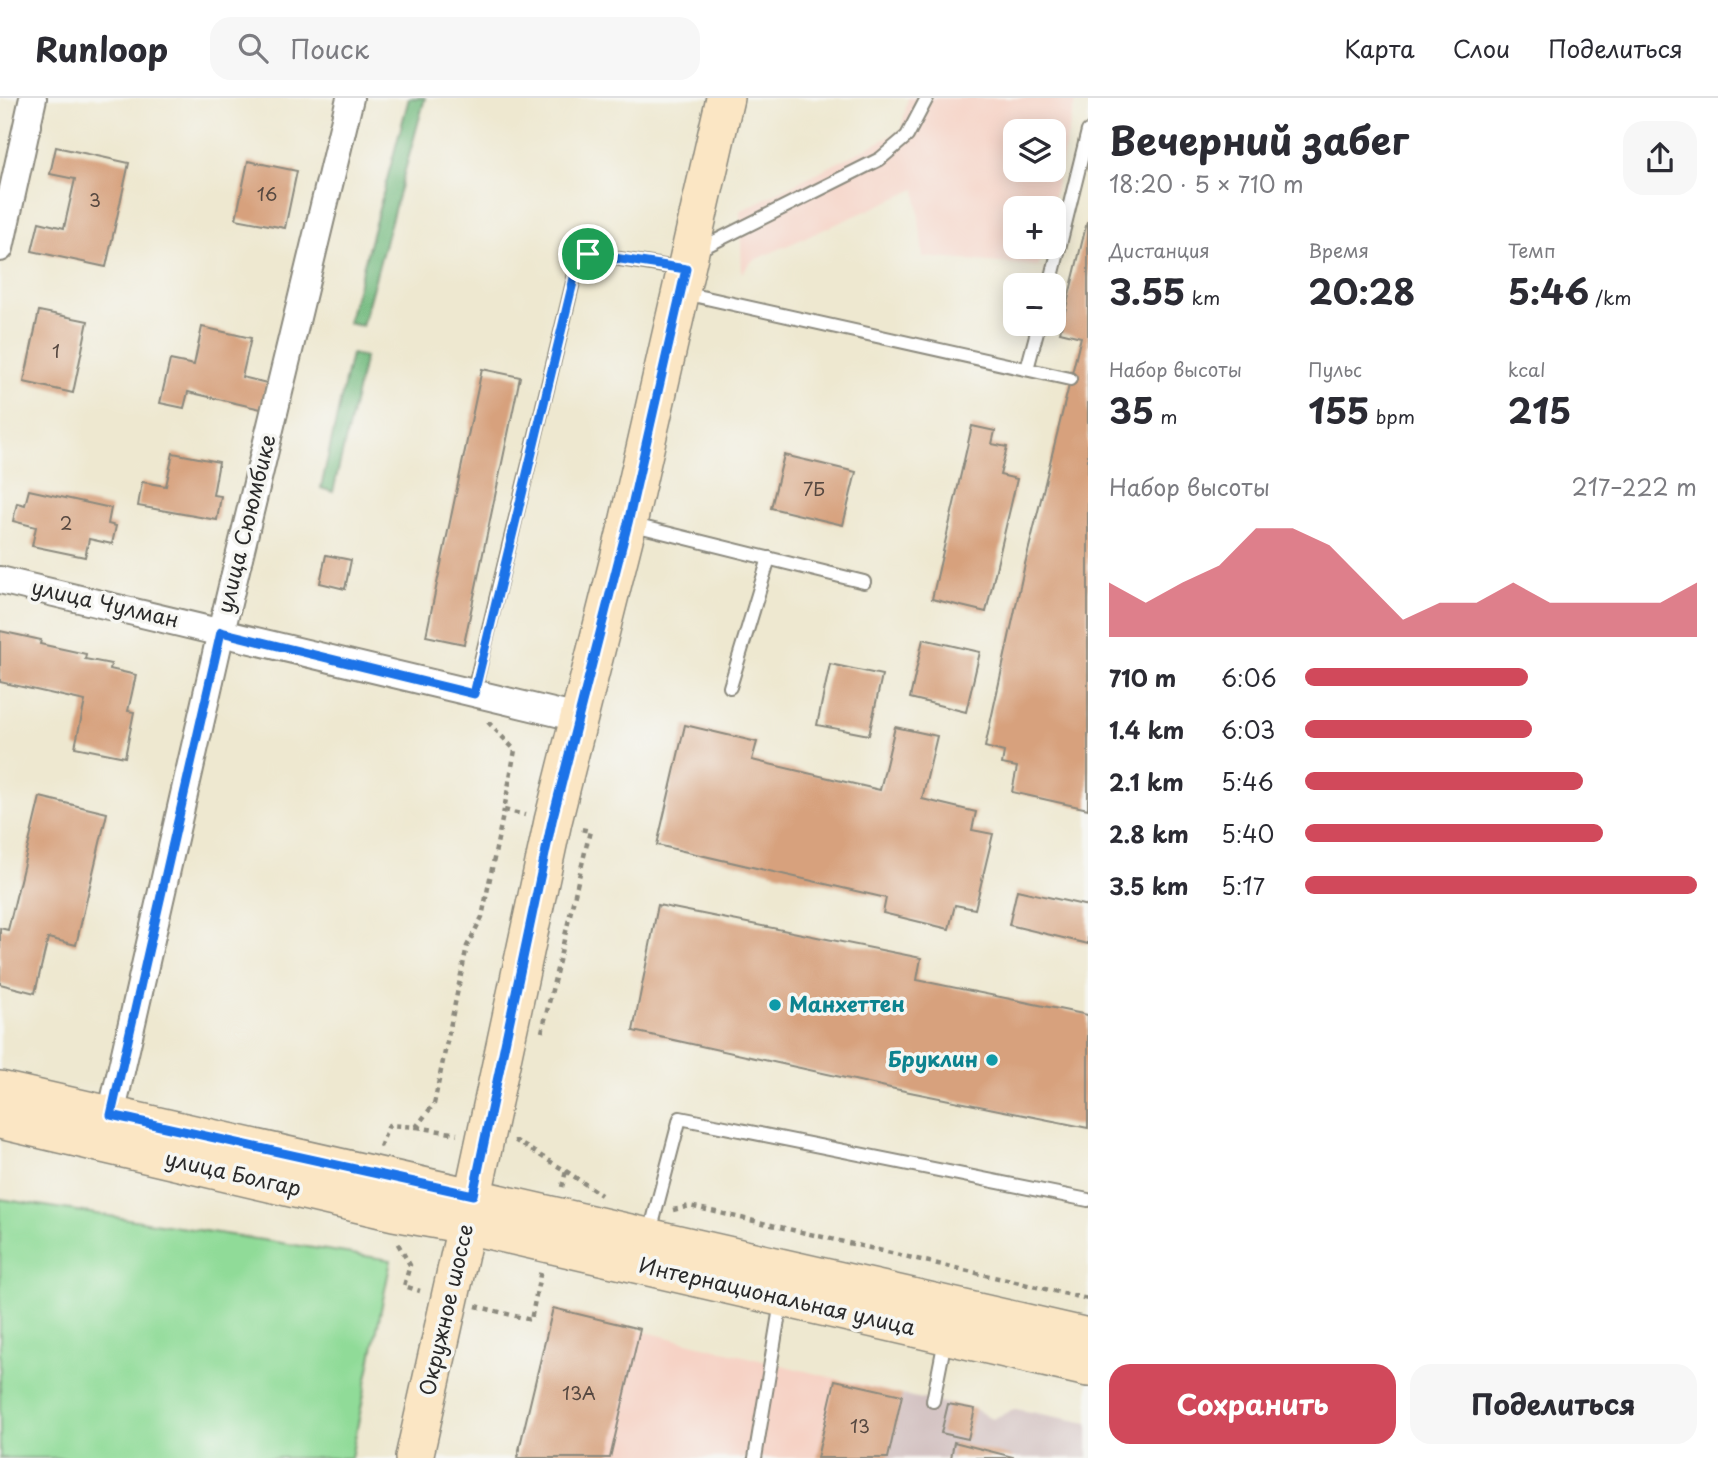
<!DOCTYPE html>
<html lang="ru">
<head>
<meta charset="utf-8">
<style>
  body { margin:0; font-family:"Playpen Sans",sans-serif; background:#f7f7f7; color:#2b2b33; height:100vh; display:flex; flex-direction:column; font-size:26px; white-space:nowrap }
  * { box-sizing:border-box; margin:0 }
  p { font-size:23px; color:#7c7c81 }
  .icon { flex:none; width:38px; height:38px; fill:none; stroke:currentColor; stroke-width:2; stroke-linecap:round; stroke-linejoin:round }
  .map { position:relative; flex:1; overflow:hidden }
  .drawer { display:flex; flex-direction:column; background:#fff; width:630px }
  .drawer>* { flex:none }
  .buttons { position:absolute; left:1003px; top:21px; display:grid; gap:14px }
  .buttons a { display:grid; place-items:center; width:63px; height:63px; border-radius:14px; background:#fff; box-shadow:0 4px 18px #0003; font-size:35px }
  .pin { position:absolute; display:grid; place-items:center; width:60px; height:60px; color:#fff; margin:-30px; border:4px solid #fff; border-radius:50%; box-shadow:0 2px 7px #0007 }
  .round { display:grid; place-items:center; flex:none; width:74px; height:74px; border-radius:21px; background:#f7f7f7 }
  .overview { display:flex; align-items:center; justify-content:space-between; height:119px; padding:0 21px }
  h1 { font-size:38px; font-weight:700; line-height:52px }
  .stats { display:grid; grid-template-columns:repeat(3,1fr); gap:10px; height:119px; padding:7px 21px }
  .stats div { display:grid; align-content:center }
  .stats b { font-size:35px; font-weight:700 }
  .stats small { font-size:19px; font-weight:400 }
  .stats p { font-size:19px }
  .chart { height:196px; padding:14px 21px }
  .chart p { display:flex; justify-content:space-between }
  .chart svg { width:100%; height:126px; margin-top:7px; fill:#d1495b; opacity:.7 }
  .button { display:flex; gap:14px; margin-top:auto; padding:14px 21px }
  .button a { flex:1; height:80px; border-radius:21px; background:#d1495b; color:#fff; font-size:28px; font-weight:700; line-height:80px; text-align:center }
  .button a+a { background:#f7f7f7; color:#2b2b33 }
  ul { padding:0 21px; list-style:none; font-size:23px }
  li { display:grid; grid-template-columns:112px 84px 1fr; align-items:center; height:52px }
  li i { height:18px; border-radius:9px; background:#d1495b }
  header { display:flex; align-items:center; gap:42px; box-sizing:border-box; height:98px; padding:0 35px; background:#fff; border-bottom:2px solid #e1e1e2 }
  header strong { font-size:33px }
  nav { display:flex; gap:38px; margin-inline-start:auto; font-size:24px }
  .search { width:490px; height:63px; background:#f7f7f7; display:flex; align-items:center; gap:18px; box-sizing:border-box; padding:0 24px; border-radius:21px; color:#7c7c81; font-size:26px }
  main { display:flex; flex:1; min-height:0 }
  .map>svg:first-child { display:block }
  .built { fill:#f6d2c5; fill-rule:evenodd }
  .industrial { fill:#d1bfbf }
  .green { fill:#90db98; stroke:#5e8362; stroke-width:2 }
  .forest { fill:#74bb80; stroke:#507356; stroke-width:2 }
  .building { fill:#d7a17d }
  .lines { fill:none; stroke-linecap:round; stroke-linejoin:round }
  .lane-casing { stroke:#8c8a7e; stroke-width:16 }
  .street-casing { stroke:#8c8a7e; stroke-width:30 }
  .secondary-casing { stroke:#8c8a7e; stroke-width:40 }
  .path { stroke:#8c8a7e; stroke-width:4.5; stroke-dasharray:5 5; stroke-linecap:butt }
  .lane { stroke:#fff; stroke-width:12 }
  .street { stroke:#fff; stroke-width:26 }
  .secondary { stroke:#fbe6c4; stroke-width:37 }
  .route-casing { stroke:#fff; stroke-width:14 }
  .route { stroke:#1a73e8; stroke-width:9 }
  .culture-dot { fill:#0f9aa8; stroke:#f6f6f2; stroke-width:2.5 }
  .labels { text-anchor:middle; stroke-width:7; stroke-linejoin:round; paint-order:stroke }
  .number-label { font-size:18px; fill:#564840 }
  .street-label { font-size:21px; fill:#2b2b2b; stroke:#f6f6f2 }
  .culture-label { font-size:21px; font-weight:bold; fill:#0d838f; stroke:#f6f6f2; text-anchor:start }
</style>
</head>
<body>
<header>
<strong>Runloop</strong>
<div class="search"><svg class="icon" aria-label="search" viewBox="0 0 24 24"><circle cx="10" cy="10" r="6"/><path d="M15 15l6 6"/></svg>Поиск</div>
<nav><a>Карта</a><a>Слои</a><a>Поделиться</a></nav>
</header>
<main>
<div class="map">
<svg width="1088" height="1360" viewBox="0 0 1088 1360">
  <rect width="100%" height="100%" fill="#f6f6f2"/>
  <filter id="ink" filterUnits="userSpaceOnUse"><feTurbulence type="fractalNoise" baseFrequency=".0143" numOctaves="2"/><feDisplacementMap in="SourceGraphic" scale="14" xChannelSelector="R" yChannelSelector="G"/><feConvolveMatrix kernelMatrix="1 2 1 2 8 2 1 2 1" color-interpolation-filters="sRGB"/></filter>
  <filter id="wash" filterUnits="userSpaceOnUse"><feTurbulence type="fractalNoise" baseFrequency=".00686" numOctaves="4" result="noise"/><feDisplacementMap in="SourceGraphic" scale="28" xChannelSelector="R" yChannelSelector="G"/><feGaussianBlur stdDeviation="1.57" result="paint"/><feColorMatrix in="noise" values="0 0 0 0 0 0 0 0 0 0 0 0 0 0 0 0 0 1.4 0 .05"/><feComposite in="paint" operator="in"/></filter>
  <g filter="url(#wash)">
    <rect width="100%" height="100%" fill="#eee8d0"/>
    <!-- built -->
    <g class="built">
      <path d="M908,0H1076L1051,110H1015V149H1043L1039,168L923,159L916,91L752,163L742,175L740,113L901,33ZM1015,33H1054V72H1015Z"/>
      <polygon points="552,1211 903,1297 888,1360 516,1360"/>
    </g>
    <!-- industrial -->
    <polygon class="industrial" points="902,1297 975,1311 992,1321 1015,1311 1088,1325 1088,1360 888,1360"/>
    <!-- green -->
    <polygon class="green" points="0,1101 391,1162 351,1360 0,1360"/>
    <!-- forest -->
    <g class="forest">
      <polygon points="409,0 425,0 362,228 348,225"/>
      <polygon points="351,256 365,259 333,394 321,390"/>
    </g>
    <g id="blocks">
      <!-- building -->
      <g class="building">
        <polygon points="56,49 129,65 106,169 32,153 39,124 64,130 75,81 50,76"/>
        <polygon points="248,63 297,73 285,130 236,121"/>
        <polygon points="1087,124 1088,124 1088,711 1012,694 1017,669 1002,666 1004,654 985,649 1025,466 1081,239 1060,234"/>
        <polygon points="39,213 88,223 73,295 24,284"/>
        <polygon points="202,229 251,240 242,279 267,285 261,311 188,294 184,310 160,305 170,262 194,267"/>
        <polygon points="482,271 520,279 464,546 426,538"/>
        <polygon points="972,328 995,333 992,346 1007,349 1000,377 1017,381 986,514 932,501"/>
        <polygon points="173,355 219,364 213,397 221,398 217,422 138,408 142,384 166,388"/>
        <polygon points="784,357 856,374 843,427 771,410"/>
        <polygon points="29,392 111,410 108,426 116,428 112,446 89,441 85,459 32,448 36,429 13,423 17,405 25,407"/>
        <polygon points="326,457 351,462 345,491 320,485"/>
        <polygon points="0,533 41,542 40,546 86,556 85,561 111,566 110,571 136,577 128,613 134,614 125,659 75,649 85,603 0,584"/>
        <polygon points="923,541 980,554 966,614 910,600"/>
        <polygon points="830,566 882,577 869,637 817,627"/>
        <polygon points="685,627 757,644 752,662 880,692 895,629 937,638 922,701 976,714 972,732 993,736 975,811 955,807 949,831 883,815 886,800 657,747"/>
        <polygon points="40,699 107,715 76,847 48,840 35,895 0,886 0,830 8,832"/>
        <polygon points="1017,792 1088,808 1088,846 1009,827"/>
        <polygon points="658,807 921,860 917,882 1088,917 1088,1030 895,991 633,933"/>
        <polygon points="553,1210 640,1231 610,1360 517,1360"/>
        <polygon points="835,1282 902,1297 888,1360 817,1360"/>
        <polygon points="948,1306 975,1311 968,1341 941,1335"/>
        <polygon points="954,1344 1013,1359 1013,1360 951,1360"/>
      </g>
    </g>
  </g>
  <g filter="url(#ink)">
    <use href="#blocks" fill-opacity="0" stroke="#8c8a7e" stroke-width="2"/>
    <g class="lines">
      <!-- lane casing -->
      <g class="lane-casing">
        <g id="lane">
          <polyline points="696,153 880,61 907,38 927,0"/>
          <polyline points="1050,187 1088,33"/>
          <polyline points="684,195 1070,281"/>
          <polyline points="1027,271 1039,226"/>
          <polyline points="630,426 864,484"/>
          <polyline points="730,589 769,460"/>
          <polyline points="473,596 575,176 588,156 683,171"/>
          <polyline points="649,1138 680,1020 1088,1102"/>
          <polyline points="933,1303 945,1242"/>
          <polyline points="755,1360 781,1204"/>
        </g>
      </g>
      <!-- street casing -->
      <g class="street-casing">
        <g id="street">
          <polyline points="0,150 33,0"/>
          <polyline points="0,482 578,620"/>
          <polyline points="111,1017 221,534 350,0"/>
        </g>
      </g>
      <!-- secondary casing -->
      <g class="secondary-casing">
        <g id="secondary">
          <polyline points="0,992 1088,1239"/>
          <polyline points="0,1022 394,1114 466,1127 1088,1270"/>
          <polyline points="414,1360 473,1097 553,723 628,425 725,0"/>
        </g>
      </g>
      <!-- path -->
      <g class="path">
        <polyline points="488,624 515,652 504,712 525,717"/>
        <polyline points="542,934 590,733 581,731"/>
        <polyline points="417,1029 457,1036"/>
        <polyline points="516,1041 516,1043 566,1073 601,1097"/>
        <polyline points="380,1049 389,1027 416,1029 434,1006 467,848 482,819 504,712"/>
        <polyline points="562,1089 566,1073"/>
        <polyline points="673,1112 690,1108 1088,1201"/>
        <polyline points="398,1146 410,1167 404,1188 420,1193"/>
        <polyline points="476,1208 531,1222 541,1172"/>
      </g>
      <!-- lane -->
      <use href="#lane" class="lane"/>
      <!-- street -->
      <use href="#street" class="street"/>
      <!-- secondary -->
      <use href="#secondary" class="secondary"/>
    </g>
  </g>
  <g class="lines" filter="url(#ink)">
    <!-- route casing -->
    <g class="route-casing">
      <polygon id="route" points="588,156 686,171 628,425 552,723 473,1097 111,1017 221,534 474,596 575,176"/>
    </g>
    <!-- route -->
    <use href="#route" class="route"/>
  </g>
  <!-- markers -->
  <g class="culture-dot">
    <circle cx="775" cy="907" r="7"/>
    <circle cx="992" cy="962" r="7"/>
  </g>
  <g class="labels">
    <!-- number labels -->
    <g class="number-label">
      <text x="267" y="103">16</text>
      <text x="95" y="109">3</text>
      <text x="56" y="260">1</text>
      <text x="814" y="398">7Б</text>
      <text x="66" y="432">2</text>
      <text x="579" y="1302">13А</text>
      <text x="860" y="1335">13</text>
    </g>
    <!-- street labels -->
    <g class="street-label">
      <text transform="translate(247 426) rotate(-76)" y="7">улица Сююмбике</text>
      <text transform="translate(105 506) rotate(13)" y="7">улица Чулман</text>
      <text transform="translate(233 1076) rotate(13)" y="7">улица Болгар</text>
      <text transform="translate(777 1199) rotate(13)" y="7">Интернациональная улица</text>
      <text transform="translate(447 1212) rotate(-77)" y="7">Окружное шоссе</text>
    </g>
    <!-- culture labels -->
    <g class="culture-label">
      <text x="789" y="914">Манхеттен</text>
      <text x="978" y="969" text-anchor="end">Бруклин</text>
    </g>
  </g>
</svg>
<div class="buttons">
<a><svg class="icon" aria-label="layers" viewBox="0 0 24 24"><path d="M12 4l9 5-9 5-9-5zM3 14l9 5 9-5"/></svg></a>
<a>+</a>
<a>−</a>
</div>
<div class="pin" style="left:588px;top:156px;background:#1e9e55"><svg class="icon" aria-label="arrive" viewBox="0 0 24 24"><path d="M6 21V4h12l-3 4 3 4H6"/></svg></div>
</div>
<section class="drawer">
<div class="overview"><div><h1>Вечерний забег</h1><p>18:20 · 5 × 710 m</p></div><a class="round"><svg class="icon" aria-label="share" viewBox="0 0 24 24"><path d="M12 15V3M7 8l5-5 5 5M5 13v7h14v-7"/></svg></a></div>
<div class="stats">
<div><p>Дистанция</p><b>3.55<small> km</small></b></div>
<div><p>Время</p><b>20:28</b></div>
<div><p>Темп</p><b>5:46<small> /km</small></b></div>
</div>
<div class="stats">
<div><p>Набор высоты</p><b>35<small> m</small></b></div>
<div><p>Пульс</p><b>155<small> bpm</small></b></div>
<div><p>kcal</p><b>215</b></div>
</div>
<div class="chart"><p><span>Набор высоты</span>217–222 m</p>
<svg viewBox="0 0 160 44" preserveAspectRatio="none"><path d="M0 44V25L10 32L20 25L30 19L40 6L50 6L60 12L70 25L80 38L90 32L100 32L110 25L120 32L130 32L140 32L150 32L160 25V44z"/></svg>
</div>
<ul>
<li><b>710 m</b>6:06<i style="width:57%"></i></li>
<li><b>1.4 km</b>6:03<i style="width:58%"></i></li>
<li><b>2.1 km</b>5:46<i style="width:71%"></i></li>
<li><b>2.8 km</b>5:40<i style="width:76%"></i></li>
<li><b>3.5 km</b>5:17<i style="width:100%"></i></li>
</ul>
<div class="button"><a>Сохранить</a><a>Поделиться</a></div>
</section>
</main>
</body>
</html>
